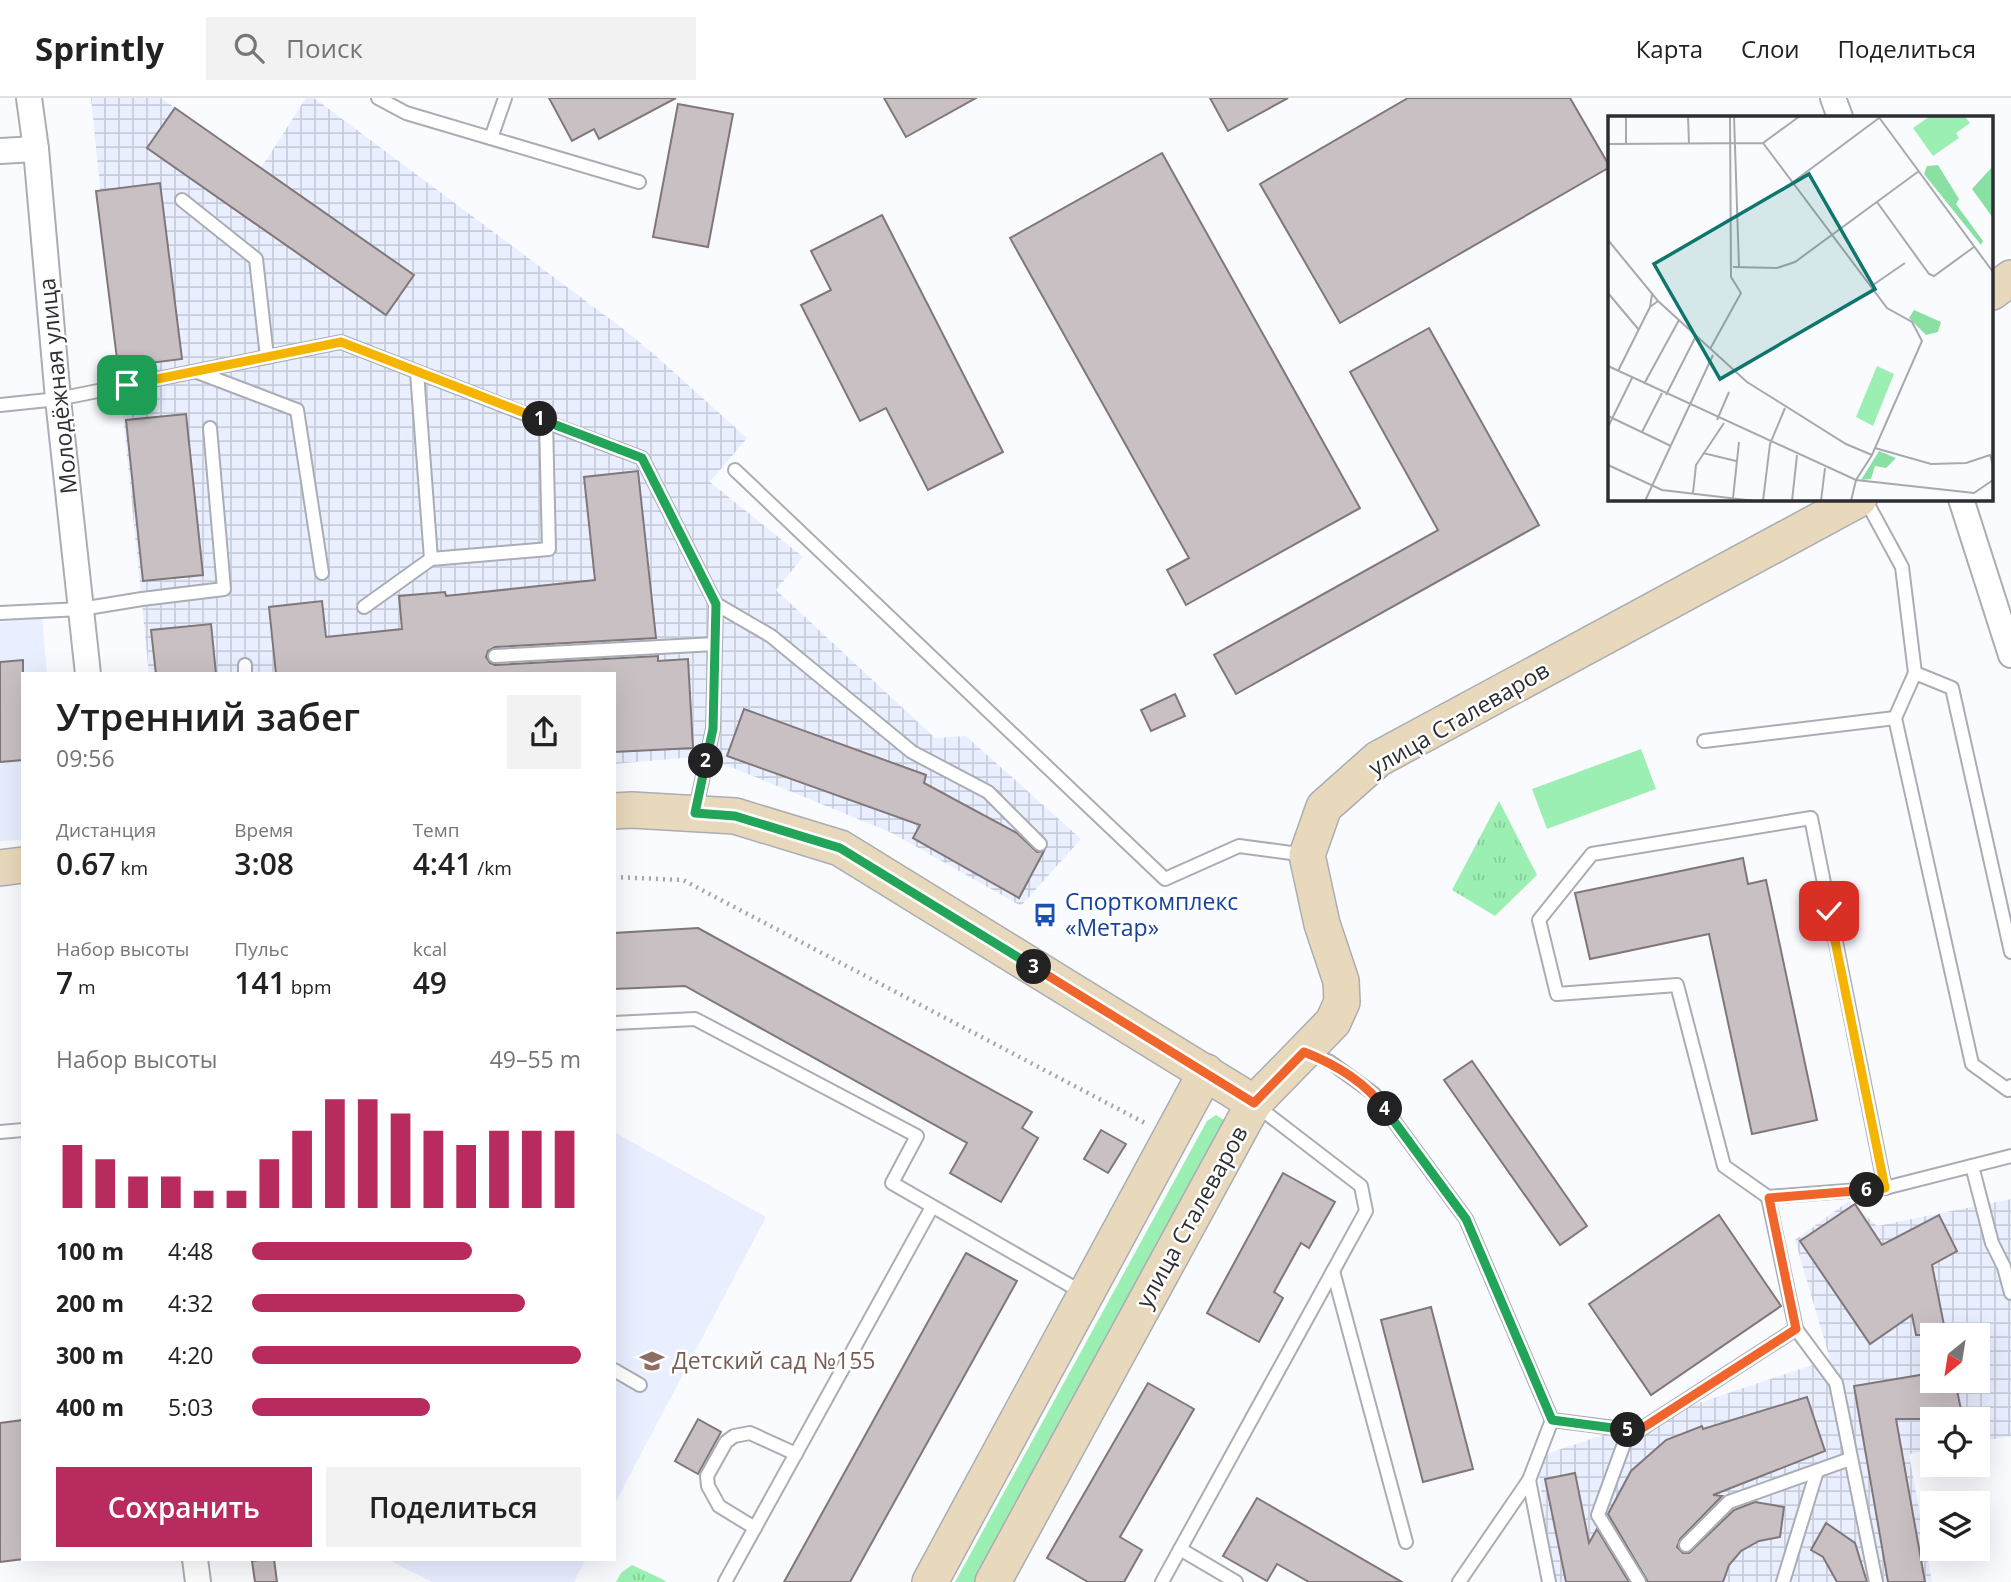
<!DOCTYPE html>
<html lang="ru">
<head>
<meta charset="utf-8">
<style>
  body { margin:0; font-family:"Open Sans",sans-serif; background:#f2f2f2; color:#222; height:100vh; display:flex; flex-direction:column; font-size:26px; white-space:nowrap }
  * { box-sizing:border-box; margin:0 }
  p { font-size:23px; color:#767676 }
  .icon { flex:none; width:38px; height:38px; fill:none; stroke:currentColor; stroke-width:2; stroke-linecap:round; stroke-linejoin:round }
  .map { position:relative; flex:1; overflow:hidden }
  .details { position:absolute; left:21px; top:574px; width:595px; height:889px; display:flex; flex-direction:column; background:#fff; border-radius:0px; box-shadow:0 7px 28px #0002 }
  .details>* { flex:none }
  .needle { width:46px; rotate:210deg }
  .tools { position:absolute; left:1920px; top:1225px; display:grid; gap:14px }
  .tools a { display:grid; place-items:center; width:70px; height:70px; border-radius:0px; background:#fff; box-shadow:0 7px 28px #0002; font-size:35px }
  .pin { position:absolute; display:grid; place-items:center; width:60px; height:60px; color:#fff; margin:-30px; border-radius:14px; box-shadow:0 4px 10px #0006 }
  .km { position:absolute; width:35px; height:35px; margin:-18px; border-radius:50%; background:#222; color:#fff; font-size:19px; line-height:35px; text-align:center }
  .round { display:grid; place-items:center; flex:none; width:74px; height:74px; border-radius:0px; background:#f2f2f2 }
  .head { display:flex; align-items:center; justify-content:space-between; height:119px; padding:0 35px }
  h1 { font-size:38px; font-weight:600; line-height:52px }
  .stats { display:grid; grid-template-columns:repeat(3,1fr); gap:10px; height:119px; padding:7px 35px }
  .stats div { display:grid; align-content:center }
  .stats b { font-size:30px; font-weight:600 }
  .stats small { font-size:19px; font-weight:400 }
  .stats p { font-size:19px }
  .chart { height:196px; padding:14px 35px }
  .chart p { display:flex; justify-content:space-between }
  .chart svg { width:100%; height:126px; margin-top:7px; stroke:#b82b5f; stroke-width:6 }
  .cta { display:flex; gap:14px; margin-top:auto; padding:14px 35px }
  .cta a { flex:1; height:80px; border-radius:0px; background:#b82b5f; color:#fff; font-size:28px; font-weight:600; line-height:80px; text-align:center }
  .cta a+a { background:#f2f2f2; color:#222 }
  ul { padding:0 35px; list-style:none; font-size:23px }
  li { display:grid; grid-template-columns:112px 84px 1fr; align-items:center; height:52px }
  li i { height:18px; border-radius:9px; background:#b82b5f }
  header { display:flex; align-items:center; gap:42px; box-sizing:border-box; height:98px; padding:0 35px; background:#fff; border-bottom:2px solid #e0e0e0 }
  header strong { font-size:33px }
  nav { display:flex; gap:38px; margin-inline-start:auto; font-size:24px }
  .search { width:490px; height:63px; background:#f2f2f2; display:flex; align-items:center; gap:18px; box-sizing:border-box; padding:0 24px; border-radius:0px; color:#767676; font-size:26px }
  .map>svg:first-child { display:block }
  .built { fill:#e9efff }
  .industrial { fill:url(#industrial-grid); fill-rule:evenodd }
  .green { fill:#9befb2 }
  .park { fill:url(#park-tufts) }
  .building { fill:#c9c0c4; stroke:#7f777a; stroke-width:2 }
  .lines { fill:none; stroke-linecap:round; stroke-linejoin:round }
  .lane-casing { stroke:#aaadb4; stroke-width:16 }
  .street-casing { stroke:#aaadb4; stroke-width:28 }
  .secondary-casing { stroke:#aaadb4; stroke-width:38 }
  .path { stroke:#a5a6a9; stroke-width:4.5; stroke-dasharray:2 5; stroke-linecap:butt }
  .lane { stroke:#fff; stroke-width:12 }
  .street { stroke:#fff; stroke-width:24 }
  .secondary { stroke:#e9d9bc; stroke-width:35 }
  .split-1-casing { stroke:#fff; stroke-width:14 }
  .split-2-casing { stroke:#fff; stroke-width:14 }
  .split-3-casing { stroke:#fff; stroke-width:14 }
  .split-4-casing { stroke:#fff; stroke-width:14 }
  .split-5-casing { stroke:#fff; stroke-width:14 }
  .split-6-casing { stroke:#fff; stroke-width:14 }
  .split-7-casing { stroke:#fff; stroke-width:14 }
  .split-1 { stroke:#f5b400; stroke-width:9 }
  .split-2 { stroke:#22a559; stroke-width:9 }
  .split-3 { stroke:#22a559; stroke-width:9 }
  .split-4 { stroke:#f0652b; stroke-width:9 }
  .split-5 { stroke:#22a559; stroke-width:9 }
  .split-6 { stroke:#f0652b; stroke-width:9 }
  .split-7 { stroke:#f5b400; stroke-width:9 }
  .labels { text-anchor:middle; stroke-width:5; stroke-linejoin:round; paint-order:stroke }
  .street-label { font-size:23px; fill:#2d2e31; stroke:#fff }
  .transit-label { font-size:23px; fill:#164399; stroke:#fff; text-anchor:start }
  .education-label { font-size:23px; fill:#785e54; stroke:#fff; text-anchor:start }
  .inset-road { fill:none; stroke:#a8a9ad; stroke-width:2 }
  .view { fill:#0f766e; fill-opacity:0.15; stroke:#0f766e; stroke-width:3.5 }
  .inset-edge { fill:none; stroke:#2d2e31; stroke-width:3.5 }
</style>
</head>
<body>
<header>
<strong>Sprintly</strong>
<div class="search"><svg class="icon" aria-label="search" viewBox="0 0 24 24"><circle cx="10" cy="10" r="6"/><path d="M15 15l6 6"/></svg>Поиск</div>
<nav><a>Карта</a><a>Слои</a><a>Поделиться</a></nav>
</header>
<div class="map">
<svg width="2011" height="1484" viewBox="0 0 2011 1484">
  <defs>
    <pattern id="industrial-grid" width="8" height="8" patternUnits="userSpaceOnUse" patternTransform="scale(1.75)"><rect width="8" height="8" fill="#e9efff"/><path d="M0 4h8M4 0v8" fill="none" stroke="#c8cddb"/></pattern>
    <pattern id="park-tufts" width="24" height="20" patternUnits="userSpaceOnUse" patternTransform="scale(1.75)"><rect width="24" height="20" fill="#9befb2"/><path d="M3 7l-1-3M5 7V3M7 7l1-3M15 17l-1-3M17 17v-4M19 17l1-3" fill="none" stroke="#86cd9a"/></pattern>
  </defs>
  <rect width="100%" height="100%" fill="#fafbff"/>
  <!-- built -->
  <g class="built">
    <polygon points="42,519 47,576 23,576 23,742 0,743 0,524"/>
    <polygon points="614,1034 766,1119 614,1407"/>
    <polygon points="387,1461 586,1461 574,1484 432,1484"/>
  </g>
  <!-- industrial -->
  <g class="industrial">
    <polygon points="91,0 161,0 261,70 306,0 314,0 622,230 656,258 747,340 710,384 803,459 776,492 935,640 966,638 1081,741 1021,808 892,735 721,665 694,659 614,666 614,576 149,576"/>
    <path d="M2011,1101V1338L1978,1344V1321H1932V1352L1909,1356L1932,1484H1552L1537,1359L1830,1261L1795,1142L1849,1103L1877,1128ZM1932,1237H1978V1283H1932Z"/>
  </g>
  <!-- green -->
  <g class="green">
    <polygon points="1641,651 1656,691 1547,731 1532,691"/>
    <polygon points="1216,1017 1229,1025 983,1484 955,1484 1207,1023"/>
  </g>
  <!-- park -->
  <g class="park">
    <polygon points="1499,703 1537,777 1495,818 1452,792"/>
    <polygon points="632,1467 662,1481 666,1484 616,1484 621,1475"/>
  </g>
  <!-- building -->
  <g class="building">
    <polygon points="549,0 676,0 599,41 594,31 572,43"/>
    <polygon points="884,0 976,0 906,39"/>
    <polygon points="1210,0 1288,0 1228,33"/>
    <polygon points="1408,0 1570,0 1610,69 1340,225 1260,86"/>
    <polygon points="678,6 733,16 708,149 653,139"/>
    <polygon points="175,10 414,177 386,217 147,50"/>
    <polygon points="1162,55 1360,410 1186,507 1167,472 1189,460 1010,140"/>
    <polygon points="160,85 182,261 118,269 96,93"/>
    <polygon points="882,117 1003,354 928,392 886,310 860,323 801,207 831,192 811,153"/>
    <polygon points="1429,230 1539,427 1236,596 1214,557 1438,432 1350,274"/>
    <polygon points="186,316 203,477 143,483 126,322"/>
    <polygon points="638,373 656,540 495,549 488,553 486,559 490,565 495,567 658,558 658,563 688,561 693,650 614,654 614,576 276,576 269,509 322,503 326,539 402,531 399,498 445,494 446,498 595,482 584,379"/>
    <polygon points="211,526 216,576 156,576 151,532"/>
    <polygon points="23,562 23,662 0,664 0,564"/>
    <polygon points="1175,596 1185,618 1151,633 1141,612"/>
    <polygon points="744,611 926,677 924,685 1017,735 1037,754 1044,753 1019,800 913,740 920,727 727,658"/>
    <polygon points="1743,760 1748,786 1766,782 1817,1022 1752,1036 1709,836 1590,861 1575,795"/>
    <polygon points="698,830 1032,1014 1022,1030 1038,1040 1001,1104 950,1075 967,1045 685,888 614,891 614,835"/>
    <polygon points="1472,963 1587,1128 1560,1147 1444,982"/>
    <polygon points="1101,1032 1126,1046 1108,1075 1084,1061"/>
    <polygon points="1283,1075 1335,1104 1309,1150 1301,1145 1274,1194 1283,1200 1259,1244 1207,1215"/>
    <polygon points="1855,1106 1882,1147 1939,1117 1957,1153 1932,1167 1946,1237 1916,1237 1912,1217 1870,1246 1800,1143"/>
    <polygon points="1719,1117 1781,1208 1651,1297 1589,1206"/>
    <polygon points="966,1155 1017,1183 876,1437 850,1484 784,1484"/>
    <polygon points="1431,1209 1473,1371 1423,1384 1381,1222"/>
    <polygon points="1932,1275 1932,1283 1955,1283 1963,1321 1896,1321 1925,1484 1888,1484 1854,1288"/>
    <polygon points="1148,1285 1194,1311 1120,1439 1142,1452 1124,1484 1088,1484 1047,1460"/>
    <polygon points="1807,1299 1825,1353 1713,1397 1722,1398 1680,1441 1677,1449 1683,1455 1689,1455 1734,1412 1755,1404 1784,1409 1780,1439 1759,1443 1741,1453 1729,1467 1723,1484 1648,1484 1608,1416 1631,1373 1666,1342 1702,1328 1703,1331"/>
    <polygon points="698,1321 721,1334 698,1376 675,1363"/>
    <polygon points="23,1322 23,1461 0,1464 0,1325"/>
    <polygon points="1575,1375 1589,1445 1597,1431 1629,1484 1566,1484 1545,1381"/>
    <polygon points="1257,1400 1402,1484 1309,1484 1277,1466 1267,1483 1223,1458"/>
    <polygon points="1826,1425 1855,1445 1867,1484 1837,1484 1823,1459 1811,1452"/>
    <polygon points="265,1461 274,1461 277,1484 255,1484 252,1463"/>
  </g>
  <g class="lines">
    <!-- lane casing -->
    <g class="lane-casing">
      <g id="lane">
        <polyline points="378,0 406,15 639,84"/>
        <polyline points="491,40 505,0"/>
        <polyline points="182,102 256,161 267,259"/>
        <polyline points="197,274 297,312 322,475"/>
        <polyline points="0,307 58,301 341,244 546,324 549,451 431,461 417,274"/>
        <polyline points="546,324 642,360 716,506"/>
        <polyline points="735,372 1165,781 1239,748 1306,757"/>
        <polyline points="1865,401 1902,469 1915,575 1952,590 2011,854"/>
        <polyline points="364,509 431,461"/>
        <polyline points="0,515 81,511 142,501 224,491 210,330"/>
        <polyline points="495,558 715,546"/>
        <polyline points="245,567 245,576"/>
        <polyline points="1915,575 1895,620 1972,966 2008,992 2011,988"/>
        <polyline points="1704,643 1895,620"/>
        <polyline points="695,715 713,631 716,506 771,538 912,654 988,694 1040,746"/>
        <polyline points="614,925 695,921 917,1038 892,1085 1085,1196"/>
        <polyline points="1308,955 1330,964 1374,996 1466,1121 1552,1322 1638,1333 1796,1231 1768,1099 1885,1090 2011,1058"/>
        <polyline points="0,1034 23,1032"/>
        <polyline points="1972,1068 1992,1145 2004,1169 2011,1195"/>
        <polyline points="1768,1099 1724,1068 1677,887 1557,896 1539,822 1592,756 1811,720 1885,1090"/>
        <polyline points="1333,1173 1406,1444"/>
        <polyline points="1796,1231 1836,1285 1876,1484"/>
        <polyline points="614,1272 640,1287"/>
        <polyline points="1629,1332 1598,1417 1639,1484"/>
        <polyline points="1529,1382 1549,1484"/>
        <polyline points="755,1430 719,1408 708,1388 707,1378 726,1344 734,1338 750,1335 796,1356"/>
        <polyline points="1686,1447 1729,1404 1850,1361"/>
        <polyline points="1180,1451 1236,1484"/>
        <polyline points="725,1484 932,1109"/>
        <polyline points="1162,1484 1366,1113 1361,1088 1257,1008"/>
        <polyline points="1459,1484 1529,1382 1552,1322"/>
        <polyline points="1783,1484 1817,1373"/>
      </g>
    </g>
    <!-- street casing -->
    <g class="street-casing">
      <g id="street">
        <polyline points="29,0 36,51 58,301 88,576"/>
        <polyline points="1833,0 1840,19"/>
        <polyline points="0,53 36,51"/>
        <polyline points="1961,401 2011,557"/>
        <polyline points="195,1461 198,1484"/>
      </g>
    </g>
    <!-- secondary casing -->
    <g class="secondary-casing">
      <g id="secondary">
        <polyline points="1992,194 2011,180"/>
        <polyline points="614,713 632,712 735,718 840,750 1254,1005"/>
        <polyline points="0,770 23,767"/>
        <polyline points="930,1484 1206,974"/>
        <polyline points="993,1484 1254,1005 1333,924 1342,904 1341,883 1322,826 1307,757 1324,709 1378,661 1859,401"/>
      </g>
    </g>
    <!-- path -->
    <polyline class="path" points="614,779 683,782 1145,1025"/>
    <!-- lane -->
    <use href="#lane" class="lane"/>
    <!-- street -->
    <use href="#street" class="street"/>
    <!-- secondary -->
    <use href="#secondary" class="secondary"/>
  </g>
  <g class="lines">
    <!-- split-1 casing -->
    <g class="split-1-casing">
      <polyline id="split-1" points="127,287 341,244 540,321"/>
    </g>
    <!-- split-2 casing -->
    <g class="split-2-casing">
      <polyline id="split-2" points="540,321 642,360 716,506 713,631 706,663"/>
    </g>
    <!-- split-3 casing -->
    <g class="split-3-casing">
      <polyline id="split-3" points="706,663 695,715 735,718 840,750 1034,869"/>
    </g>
    <!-- split-4 casing -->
    <g class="split-4-casing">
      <path id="split-4" d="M1034,869L1254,1005L1304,954C1335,966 1365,984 1385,1011"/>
    </g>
    <!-- split-5 casing -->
    <g class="split-5-casing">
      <polyline id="split-5" points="1385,1011 1466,1121 1552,1322 1628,1332"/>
    </g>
    <!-- split-6 casing -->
    <g class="split-6-casing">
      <polyline id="split-6" points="1628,1332 1638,1333 1796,1231 1769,1100 1867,1092"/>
    </g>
    <!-- split-7 casing -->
    <g class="split-7-casing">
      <polyline id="split-7" points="1829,813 1885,1090 1867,1092"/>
    </g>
    <!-- split-1 -->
    <use href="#split-1" class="split-1"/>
    <!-- split-2 -->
    <use href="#split-2" class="split-2"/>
    <!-- split-3 -->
    <use href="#split-3" class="split-3"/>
    <!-- split-4 -->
    <use href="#split-4" class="split-4"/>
    <!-- split-5 -->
    <use href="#split-5" class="split-5"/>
    <!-- split-6 -->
    <use href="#split-6" class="split-6"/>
    <!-- split-7 -->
    <use href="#split-7" class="split-7"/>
  </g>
  <!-- icons -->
  <defs>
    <g id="bus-bare" transform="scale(1.89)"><path d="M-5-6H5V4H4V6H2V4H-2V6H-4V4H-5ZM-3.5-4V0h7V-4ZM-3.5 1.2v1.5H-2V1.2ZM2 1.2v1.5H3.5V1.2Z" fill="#1a4fb4" stroke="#fff" stroke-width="2.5" paint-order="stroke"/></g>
    <g id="school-bare" transform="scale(1.89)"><path d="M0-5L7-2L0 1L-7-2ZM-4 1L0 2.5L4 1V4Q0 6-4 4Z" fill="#8d6e63" stroke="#fff" stroke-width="2.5" paint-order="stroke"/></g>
  </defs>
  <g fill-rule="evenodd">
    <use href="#bus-bare" x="1045" y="817"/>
    <use href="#school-bare" x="652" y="1263"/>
  </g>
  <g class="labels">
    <!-- street labels -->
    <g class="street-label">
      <text transform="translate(58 288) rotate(-96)" y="8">Молодёжная улица</text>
      <text transform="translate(1459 621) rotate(-30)" y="8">улица Сталеваров</text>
      <text transform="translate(1192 1119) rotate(-61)" y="8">улица Сталеваров</text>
    </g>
    <!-- transit labels -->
    <g class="transit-label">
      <text x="1065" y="812">Спорткомплекс<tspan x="1065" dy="26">«Метар»</tspan></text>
    </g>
    <!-- education labels -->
    <g class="education-label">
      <text x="672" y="1271">Детский сад №155</text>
    </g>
  </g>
  <!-- overview -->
  <g transform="translate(1608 18)">
    <rect width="385" height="385" fill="#fafbff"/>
    <path d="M269,250L286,258L265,310L248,301Z" fill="#9befb2"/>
    <path d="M330,49L351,83L348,88L375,125L373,129L316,58L319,50ZM385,50V102L364,73ZM306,194L333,206L330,216L318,219L301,202ZM271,335L288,342L278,352L267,350L263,363L253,364Z" fill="#8ae0a3"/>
    <path d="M322,0H356L362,7L348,17L351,22L325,40L305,12Z" fill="#9befb2"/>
    <path class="inset-road" d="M18,0V28M80,0L81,28M126,0L131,151M270,0L385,156M155,27L279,192L304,206L314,225L264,339L248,364L243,385M0,28L155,27L192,0M185,66L271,2M269,86L321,158L326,160L366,131M0,124L50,185L139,266L238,328L264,339M125,151L169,152L187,146L311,55M262,171L297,147M0,177L31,214M44,179L42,191L50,185M102,233L133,177L123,161L122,0M0,250L248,364L366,377L385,364M10,255L42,191M36,268L71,204M58,279L88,220M0,300L63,330M109,304L121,276M0,311L24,262M34,316L54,277M267,332L323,348L358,347L382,339L385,349M95,337L128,345M0,349L54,374L147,385M85,377L88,349L116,307M125,382L131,326M37,385L105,239M155,385L162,328L177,292M184,385L189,339M213,385L217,352"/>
    <path class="view" d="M201,58L267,173L112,263L46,148Z"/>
    <rect width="385" height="385" class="inset-edge"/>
  </g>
</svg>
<div class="tools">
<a><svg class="needle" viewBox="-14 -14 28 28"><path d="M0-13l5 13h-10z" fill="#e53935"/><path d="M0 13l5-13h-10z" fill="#767676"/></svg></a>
<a><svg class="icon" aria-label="locate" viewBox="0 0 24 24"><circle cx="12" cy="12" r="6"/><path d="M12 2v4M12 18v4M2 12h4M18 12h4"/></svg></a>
<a><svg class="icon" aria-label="layers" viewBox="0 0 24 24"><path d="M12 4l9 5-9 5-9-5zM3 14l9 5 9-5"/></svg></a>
</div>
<div class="pin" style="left:127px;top:287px;background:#1e9e55"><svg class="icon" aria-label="arrive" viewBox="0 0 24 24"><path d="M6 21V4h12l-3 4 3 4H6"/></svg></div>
<div class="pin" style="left:1829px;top:813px;background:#d93025"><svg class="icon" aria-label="check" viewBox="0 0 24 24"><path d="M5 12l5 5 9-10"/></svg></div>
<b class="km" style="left:540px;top:321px">1</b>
<b class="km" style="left:706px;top:663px">2</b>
<b class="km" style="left:1034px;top:869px">3</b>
<b class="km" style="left:1385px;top:1011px">4</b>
<b class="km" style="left:1628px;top:1332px">5</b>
<b class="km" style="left:1867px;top:1092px">6</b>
<section class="details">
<div class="head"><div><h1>Утренний забег</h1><p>09:56</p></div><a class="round"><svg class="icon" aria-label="share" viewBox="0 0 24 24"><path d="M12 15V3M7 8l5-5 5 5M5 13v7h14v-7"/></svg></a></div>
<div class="stats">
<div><p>Дистанция</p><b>0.67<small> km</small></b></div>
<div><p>Время</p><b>3:08</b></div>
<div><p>Темп</p><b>4:41<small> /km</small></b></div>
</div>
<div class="stats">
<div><p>Набор высоты</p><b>7<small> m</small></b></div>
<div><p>Пульс</p><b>141<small> bpm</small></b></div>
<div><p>kcal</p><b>49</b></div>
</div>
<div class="chart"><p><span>Набор высоты</span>49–55 m</p>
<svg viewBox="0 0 160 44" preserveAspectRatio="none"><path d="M5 44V22M15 44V27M25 44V33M35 44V33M45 44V38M55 44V38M65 44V27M75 44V17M85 44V6M95 44V6M105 44V11M115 44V17M125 44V22M135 44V17M145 44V17M155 44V17"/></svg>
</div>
<ul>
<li><b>100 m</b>4:48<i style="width:67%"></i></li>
<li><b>200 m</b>4:32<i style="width:83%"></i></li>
<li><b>300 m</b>4:20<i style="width:100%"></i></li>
<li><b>400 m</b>5:03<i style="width:54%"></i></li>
</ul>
<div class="cta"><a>Сохранить</a><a>Поделиться</a></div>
</section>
</div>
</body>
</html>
